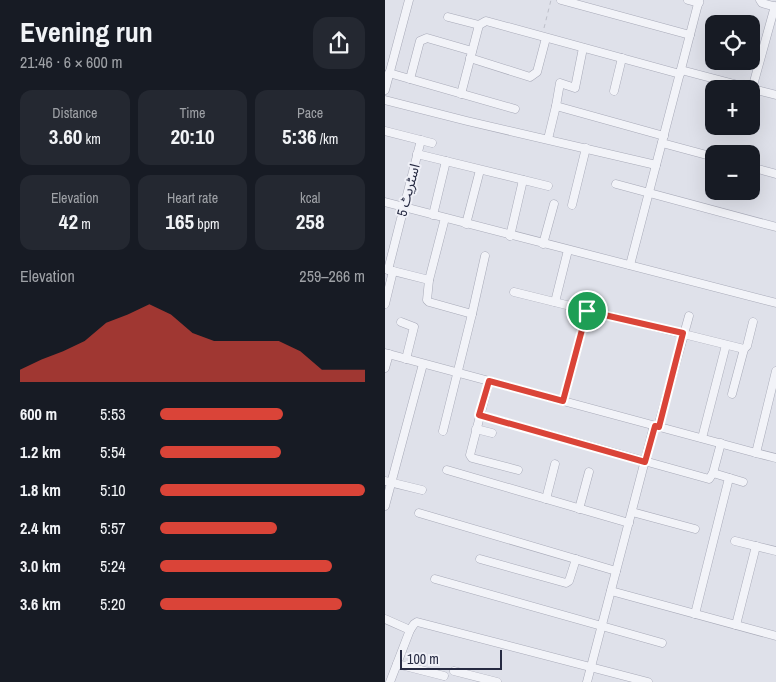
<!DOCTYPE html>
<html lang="en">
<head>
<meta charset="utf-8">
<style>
  body { margin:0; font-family:"Archivo Narrow","Noto Sans Arabic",sans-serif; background:#242831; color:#f1f3f6; height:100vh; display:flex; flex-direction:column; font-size:19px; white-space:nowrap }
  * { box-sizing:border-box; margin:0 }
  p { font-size:16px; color:#9ea1a6 }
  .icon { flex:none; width:28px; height:28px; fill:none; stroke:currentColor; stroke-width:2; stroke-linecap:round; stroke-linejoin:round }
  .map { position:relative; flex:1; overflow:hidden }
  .side { display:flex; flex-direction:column; background:#171b24; width:385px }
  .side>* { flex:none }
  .controls { position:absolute; left:320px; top:15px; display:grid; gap:10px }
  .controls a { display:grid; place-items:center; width:55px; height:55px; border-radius:10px; background:#171b24; box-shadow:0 5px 20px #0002; font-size:25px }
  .scale { position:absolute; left:15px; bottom:12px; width:102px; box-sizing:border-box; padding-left:5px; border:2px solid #262a42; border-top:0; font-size:14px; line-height:18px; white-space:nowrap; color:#262a42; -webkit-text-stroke:4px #eff0f7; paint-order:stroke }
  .pin { position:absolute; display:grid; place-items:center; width:42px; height:42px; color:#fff; margin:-21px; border:2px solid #fff; border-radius:50%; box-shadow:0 1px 5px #0007 }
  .round { display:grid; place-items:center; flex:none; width:52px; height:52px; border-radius:15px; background:#242831 }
  .summary { display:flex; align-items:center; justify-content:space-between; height:85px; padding:0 20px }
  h1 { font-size:28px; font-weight:800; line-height:38px }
  .figures { display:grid; grid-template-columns:repeat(3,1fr); gap:8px; height:85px; padding:5px 20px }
  .figures div { display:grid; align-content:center; border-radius:12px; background:#242831; text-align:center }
  .figures b { font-size:21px; font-weight:800 }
  .figures small { font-size:14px; font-weight:400 }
  .figures p { font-size:14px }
  .chart { height:140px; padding:10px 20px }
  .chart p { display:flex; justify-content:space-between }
  .chart svg { width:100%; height:90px; margin-top:5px; fill:#da4438; opacity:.7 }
  ul { padding:0 20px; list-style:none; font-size:16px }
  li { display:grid; grid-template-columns:80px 60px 1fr; align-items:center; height:38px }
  li i { height:12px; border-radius:6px; background:#da4438 }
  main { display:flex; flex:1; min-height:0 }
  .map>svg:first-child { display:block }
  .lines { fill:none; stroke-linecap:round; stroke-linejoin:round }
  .street-casing { stroke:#a8aab8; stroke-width:9 }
  .path { stroke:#bdbfc9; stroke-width:1; stroke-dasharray:4 4; stroke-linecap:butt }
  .street { stroke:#f2f3f8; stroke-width:8 }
  .route-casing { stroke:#fff; stroke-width:10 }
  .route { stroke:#da4438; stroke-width:6 }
  .labels { text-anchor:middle; stroke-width:4; stroke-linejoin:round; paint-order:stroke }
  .street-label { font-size:14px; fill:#262a42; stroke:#eff0f7 }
</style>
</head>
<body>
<main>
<section class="side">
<div class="summary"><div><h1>Evening run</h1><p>21:46 · 6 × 600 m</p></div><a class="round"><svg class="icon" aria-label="share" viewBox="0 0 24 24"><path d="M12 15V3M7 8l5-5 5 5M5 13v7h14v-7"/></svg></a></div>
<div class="figures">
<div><p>Distance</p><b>3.60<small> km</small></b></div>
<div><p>Time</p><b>20:10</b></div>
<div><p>Pace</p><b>5:36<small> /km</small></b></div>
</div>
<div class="figures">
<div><p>Elevation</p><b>42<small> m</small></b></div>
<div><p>Heart rate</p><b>165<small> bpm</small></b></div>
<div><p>kcal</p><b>258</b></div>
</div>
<div class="chart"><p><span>Elevation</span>259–266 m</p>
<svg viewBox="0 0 160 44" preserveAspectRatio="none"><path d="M0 44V38L10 33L20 29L30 24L40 15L50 11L60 6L70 11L80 20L90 24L100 24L110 24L120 24L130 29L140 38L150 38L160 38V44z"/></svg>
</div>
<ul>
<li><b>600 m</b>5:53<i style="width:60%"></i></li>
<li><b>1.2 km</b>5:54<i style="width:59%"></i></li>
<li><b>1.8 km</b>5:10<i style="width:100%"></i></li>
<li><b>2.4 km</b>5:57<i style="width:57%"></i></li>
<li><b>3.0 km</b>5:24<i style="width:84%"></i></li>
<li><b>3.6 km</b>5:20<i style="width:89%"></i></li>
</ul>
</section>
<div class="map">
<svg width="391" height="682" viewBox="0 0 391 682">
  <rect width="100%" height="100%" fill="#dfe1ea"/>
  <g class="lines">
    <!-- street casing -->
    <g class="street-casing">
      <g id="street">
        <polyline points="176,0 305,35"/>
        <polyline points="303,0 314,3"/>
        <polyline points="375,0 377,3 391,7"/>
        <polyline points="63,17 94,25"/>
        <polyline points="85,58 145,77 152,72 161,38"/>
        <polyline points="296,70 391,95"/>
        <polyline points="4,73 130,109"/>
        <polyline points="25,79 35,41 42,38 87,51"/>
        <polyline points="367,89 390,6"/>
        <polyline points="0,90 24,0"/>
        <polyline points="229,91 237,58"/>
        <polyline points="76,94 94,25 101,21 295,74"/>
        <polyline points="0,100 82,121 271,165"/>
        <polyline points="171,106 279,136"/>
        <polyline points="0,131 47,143"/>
        <polyline points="163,139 171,106 175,83 190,88 198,48"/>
        <polyline points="277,143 329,157"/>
        <polyline points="32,154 163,186"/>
        <polyline points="366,167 391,174"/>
        <polyline points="231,184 391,227"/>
        <polyline points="0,202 391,303"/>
        <polyline points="187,205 201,148"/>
        <polyline points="48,215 61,161"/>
        <polyline points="60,218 44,280 42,300 44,302 87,314"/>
        <polyline points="81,224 95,170"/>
        <polyline points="125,236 138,180"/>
        <polyline points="158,244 169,204"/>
        <polyline points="245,265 314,0"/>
        <polyline points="0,269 44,280"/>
        <polyline points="3,270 36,140"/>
        <polyline points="129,292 359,349 362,346 368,322"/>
        <polyline points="170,302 183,250"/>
        <polyline points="0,304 8,271"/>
        <polyline points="16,322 29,327 21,359"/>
        <polyline points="0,353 371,453"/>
        <polyline points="0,368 4,354"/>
        <polyline points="391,371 371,453 391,458"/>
        <polyline points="104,381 85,455 87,458 133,470"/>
        <polyline points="347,394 359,349"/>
        <polyline points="178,401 202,311"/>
        <polyline points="94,415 324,479 328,473 336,443"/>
        <polyline points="273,427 304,316"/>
        <polyline points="91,429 107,433"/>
        <polyline points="58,431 87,314 100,256"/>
        <polyline points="317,438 341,345"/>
        <polyline points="62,470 244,523"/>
        <polyline points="328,473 358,482"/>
        <polyline points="0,481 37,490"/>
        <polyline points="161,499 170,464"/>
        <polyline points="0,506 38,364"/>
        <polyline points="194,509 204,472"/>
        <polyline points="247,512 310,529"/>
        <polyline points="34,513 231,571"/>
        <polyline points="350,541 391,551"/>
        <polyline points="95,559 181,583 184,581 191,559"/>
        <polyline points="50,579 277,643"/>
        <polyline points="226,591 391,636"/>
        <polyline points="310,614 344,478"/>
        <polyline points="0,619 25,630"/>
        <polyline points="351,625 371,546"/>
        <polyline points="12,664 59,676"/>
        <polyline points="69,671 112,682"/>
        <polyline points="5,682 25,630 29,624 32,622 263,682"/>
        <polyline points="202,682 269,426"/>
      </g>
    </g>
    <!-- path -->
    <polyline class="path" points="159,28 166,0"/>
    <!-- street -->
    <use href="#street" class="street"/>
  </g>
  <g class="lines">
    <!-- route casing -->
    <g class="route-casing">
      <polygon id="route" points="202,311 298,333 274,427 270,426 260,462 94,415 104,381 178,401"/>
    </g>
    <!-- route -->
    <use href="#route" class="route"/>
  </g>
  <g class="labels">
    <!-- street labels -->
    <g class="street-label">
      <text transform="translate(23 190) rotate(-75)" y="5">اسٹریٹ 5</text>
    </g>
  </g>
</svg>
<div class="controls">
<a><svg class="icon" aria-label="locate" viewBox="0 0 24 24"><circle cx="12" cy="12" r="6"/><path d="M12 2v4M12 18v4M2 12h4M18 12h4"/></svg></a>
<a>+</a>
<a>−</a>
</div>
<div class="scale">100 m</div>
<div class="pin" style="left:202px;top:311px;background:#1e9e55"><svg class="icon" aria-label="arrive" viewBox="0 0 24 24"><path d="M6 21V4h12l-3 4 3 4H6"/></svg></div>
</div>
</main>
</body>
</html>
